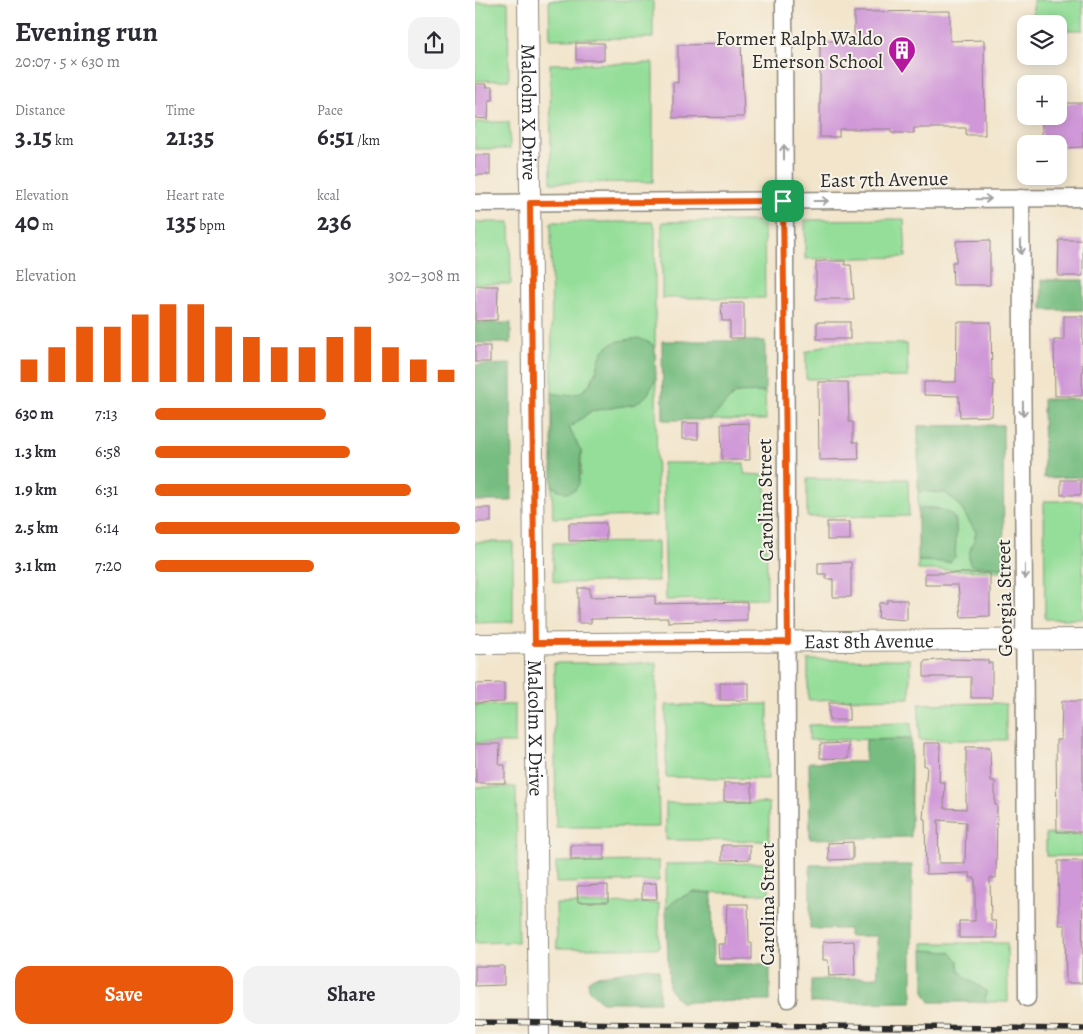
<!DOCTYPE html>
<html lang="en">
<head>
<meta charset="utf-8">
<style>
  body { margin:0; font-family:Alegreya,serif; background:#f2f2f3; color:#2b2b33; height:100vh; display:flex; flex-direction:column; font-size:19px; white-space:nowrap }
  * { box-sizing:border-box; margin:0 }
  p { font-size:16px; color:#7c7c81 }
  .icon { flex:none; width:28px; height:28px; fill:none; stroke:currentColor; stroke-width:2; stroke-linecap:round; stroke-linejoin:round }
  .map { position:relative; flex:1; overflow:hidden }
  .drawer { display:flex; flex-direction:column; background:#fff; width:475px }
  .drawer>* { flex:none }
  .tools { position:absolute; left:542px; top:15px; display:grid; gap:10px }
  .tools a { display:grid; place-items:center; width:50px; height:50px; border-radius:10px; background:#fff; box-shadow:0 2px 12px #0003; font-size:25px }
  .pin { position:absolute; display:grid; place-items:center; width:42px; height:42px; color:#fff; margin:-21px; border-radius:10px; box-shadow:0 2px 8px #0006 }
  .round { display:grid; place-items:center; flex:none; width:52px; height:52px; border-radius:15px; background:#f2f2f3 }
  .headline { display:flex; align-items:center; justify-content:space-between; height:85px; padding:0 15px }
  h1 { font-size:28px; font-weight:600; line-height:38px }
  .figures { display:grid; grid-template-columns:repeat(3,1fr); gap:8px; height:85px; padding:5px 15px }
  .figures div { display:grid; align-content:center }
  .figures b { font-size:25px; font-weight:600 }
  .figures small { font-size:14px; font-weight:400 }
  .figures p { font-size:14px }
  .chart { height:140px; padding:10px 15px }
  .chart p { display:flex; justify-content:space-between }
  .chart svg { width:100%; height:90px; margin-top:5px; stroke:#ea580c; stroke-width:6 }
  .primary-button { display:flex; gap:10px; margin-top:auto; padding:10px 15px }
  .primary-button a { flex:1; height:58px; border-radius:15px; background:#ea580c; color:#fff; font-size:20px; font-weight:600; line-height:58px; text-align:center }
  .primary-button a+a { background:#f2f2f3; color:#2b2b33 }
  ul { padding:0 15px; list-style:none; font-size:16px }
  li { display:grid; grid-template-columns:80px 60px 1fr; align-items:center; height:38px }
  li i { height:12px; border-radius:6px; background:#ea580c }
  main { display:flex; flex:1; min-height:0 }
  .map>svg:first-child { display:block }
  .green { fill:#94de99; stroke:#608462 }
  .forest { fill:#77bd81; stroke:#517456 }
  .building { fill:#d098d8; fill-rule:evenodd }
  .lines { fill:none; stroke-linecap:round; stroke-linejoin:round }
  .minor-casing { stroke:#8e887c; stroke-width:19 }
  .tertiary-casing { stroke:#8e887c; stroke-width:22 }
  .minor { stroke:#fff; stroke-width:16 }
  .tertiary { stroke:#fff; stroke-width:20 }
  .rail-casing { stroke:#2b2b2b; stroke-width:5.5 }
  .rail { stroke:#f7f3e8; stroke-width:4; stroke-dasharray:11; stroke-linecap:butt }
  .oneway { stroke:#a0a0a0 }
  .route-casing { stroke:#fff; stroke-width:10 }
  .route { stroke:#ea580c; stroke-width:6 }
  .labels { text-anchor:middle; stroke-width:4; stroke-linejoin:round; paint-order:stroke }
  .poi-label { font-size:20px; fill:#2b2b2b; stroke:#f7f3e8; text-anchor:end }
  .street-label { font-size:20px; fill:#2b2b2b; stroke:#f7f3e8 }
</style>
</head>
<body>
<main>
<section class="drawer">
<div class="headline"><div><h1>Evening run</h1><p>20:07 · 5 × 630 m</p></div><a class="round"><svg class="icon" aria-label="share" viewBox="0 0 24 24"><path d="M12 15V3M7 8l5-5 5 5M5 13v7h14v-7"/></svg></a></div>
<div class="figures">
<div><p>Distance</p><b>3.15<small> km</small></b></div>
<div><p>Time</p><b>21:35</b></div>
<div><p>Pace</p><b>6:51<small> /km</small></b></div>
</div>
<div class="figures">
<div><p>Elevation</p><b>40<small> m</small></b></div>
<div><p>Heart rate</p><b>135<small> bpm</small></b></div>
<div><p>kcal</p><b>236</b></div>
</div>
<div class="chart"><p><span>Elevation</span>302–308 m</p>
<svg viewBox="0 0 160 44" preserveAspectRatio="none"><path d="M5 44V33M15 44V27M25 44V17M35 44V17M45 44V11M55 44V6M65 44V6M75 44V17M85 44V22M95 44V27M105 44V27M115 44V22M125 44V17M135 44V27M145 44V33M155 44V38"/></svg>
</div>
<ul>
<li><b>630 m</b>7:13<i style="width:56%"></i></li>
<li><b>1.3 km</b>6:58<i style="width:64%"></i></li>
<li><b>1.9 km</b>6:31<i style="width:84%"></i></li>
<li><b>2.5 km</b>6:14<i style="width:100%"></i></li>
<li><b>3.1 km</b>7:20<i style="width:52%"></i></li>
</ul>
<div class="primary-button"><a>Save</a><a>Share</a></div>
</section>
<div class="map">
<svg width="608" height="1034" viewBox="0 0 608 1034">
  <rect width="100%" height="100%" fill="#f7f3e8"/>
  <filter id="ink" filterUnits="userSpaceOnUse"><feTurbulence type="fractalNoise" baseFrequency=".02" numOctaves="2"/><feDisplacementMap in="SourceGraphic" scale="10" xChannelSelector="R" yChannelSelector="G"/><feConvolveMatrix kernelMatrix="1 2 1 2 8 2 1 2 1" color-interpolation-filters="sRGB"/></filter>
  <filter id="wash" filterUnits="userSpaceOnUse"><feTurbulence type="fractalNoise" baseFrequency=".0096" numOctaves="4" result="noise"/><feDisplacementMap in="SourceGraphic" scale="20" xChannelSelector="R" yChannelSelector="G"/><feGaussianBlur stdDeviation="1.12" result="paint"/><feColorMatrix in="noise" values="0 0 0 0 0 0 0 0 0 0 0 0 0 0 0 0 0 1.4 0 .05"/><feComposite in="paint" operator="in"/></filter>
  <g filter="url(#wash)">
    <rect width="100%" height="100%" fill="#f2e5cc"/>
    <!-- green -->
    <g class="green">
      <polygon points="74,0 178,0 178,38 75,39"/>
      <polygon points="558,0 608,0 608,30 584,30 584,24 558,24"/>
      <polygon points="33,2 34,80 0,81 0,3"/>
      <polygon points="178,63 178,182 76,183 75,64"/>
      <polygon points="0,122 34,122 35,149 0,149"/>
      <polygon points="429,219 431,257 330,259 330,220"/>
      <polygon points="289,221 290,298 187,298 187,222"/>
      <polygon points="0,222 35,222 36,284 0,284"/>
      <path d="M76,222H178L180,227V349L177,344L129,350C116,380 116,402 77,393Z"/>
      <polygon points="357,343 432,344 433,377 331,379 331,352"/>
      <polygon points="181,379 182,516 78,518 77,486 85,491 106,475 106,451 94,428 116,411 161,404 172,395"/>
      <path d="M269,391L290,392L291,420H236C245,408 253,395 269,391Z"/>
      <polygon points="188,463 269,463 269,474 291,475 292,598 191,600"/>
      <polygon points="332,479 433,479 434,516 332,517"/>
      <path d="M443,491L471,493L484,505L501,532C499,543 490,556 496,565L529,567V571L443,570V561L475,562L480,557L481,519L462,508H443Z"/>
      <polygon points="569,501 608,501 608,619 570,619"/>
      <polygon points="0,542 38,542 38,622 0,623"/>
      <polygon points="183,542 183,581 85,583 78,581 78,543"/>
      <polygon points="435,659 435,698 333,700 333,660"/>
      <polygon points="79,663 181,663 184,827 81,827"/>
      <polygon points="520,703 531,704 531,740 444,740 444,704"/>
      <polygon points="293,704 293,779 191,777 191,705"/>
      <rect x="0" y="705" width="40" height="38"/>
      <polygon points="436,723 436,739 334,740 334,725"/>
      <polygon points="0,787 41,787 43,942 0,943"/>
      <polygon points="191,803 294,803 294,841 191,840"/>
      <rect x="571" y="834" width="37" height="22"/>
      <polygon points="184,861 184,881 81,883 81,862"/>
      <polygon points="294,863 294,894 217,892 201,900 191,909 191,864"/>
      <polygon points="184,903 184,948 82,948 81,904"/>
      <path d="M448,943H532L533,1002H510L511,991C505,985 496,983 490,977C482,970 484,961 475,952L448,950Z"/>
    </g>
    <!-- forest -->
    <g class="forest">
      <rect x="567" y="280" width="41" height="30"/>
      <rect x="0" y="323" width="36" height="20"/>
      <path d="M164,338L177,344L180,349L181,379L172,395L161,404L116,411L94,428L106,451L104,484L100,490L92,493L77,486V393C103,399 115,392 123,366C124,360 126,352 131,348C139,340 152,340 164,338Z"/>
      <polygon points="187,341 290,341 290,392 260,393 236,420 188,420"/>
      <polygon points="36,364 37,501 0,501 0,365"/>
      <polygon points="568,399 608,399 608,477 569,478"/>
      <path d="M528,425L529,567L496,566C490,556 499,543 501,532L484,505L471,493L443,491V426Z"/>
      <path d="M443,508C487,508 482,518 480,557L475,562L443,561Z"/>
      <polygon points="436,739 436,837 335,839 334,762 390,762 391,740"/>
      <polygon points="335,865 437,865 437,1002 336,1003 336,980 403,977 402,936 374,936 374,929 335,929"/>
      <polygon points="217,892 237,893 238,964 295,964 295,1001 205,1002 194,989 191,909 201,900"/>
      <polygon points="448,950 475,952 483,960 484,970 490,977 511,991 510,1002 455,1002 449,992"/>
      <polygon points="173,967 184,970 184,1002 127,1002 114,990 113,981 118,977"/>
    </g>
    <g id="blocks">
      <!-- building -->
      <g class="building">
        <polygon points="475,11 475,41 509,40 510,135 491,135 491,128 439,128 439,133 416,133 416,129 364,129 364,137 345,137 345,41 379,41 379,12"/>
        <rect x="101" y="43" width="28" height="17"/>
        <polygon points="266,44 269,117 198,118 198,82 203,83 203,45"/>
        <polygon points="0,84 12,84 12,87 18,87 18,100 14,100 13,119 0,118"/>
        <polygon points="588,103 608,103 608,147 589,148 589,143 567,144 567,116 584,116 584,113 588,113"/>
        <rect x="0" y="155" width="15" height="20"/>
        <polygon points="515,240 515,285 478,285 477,262 481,262 481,241"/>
        <polygon points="584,240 608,240 608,276 583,276"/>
        <polygon points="349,261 370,261 370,265 376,265 379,299 341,299 341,262"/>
        <polygon points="0,286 23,286 22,320 0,321"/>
        <polygon points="246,303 269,303 269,338 255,338 255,321 247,321"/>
        <polygon points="589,316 608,316 607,396 580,396 579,340 589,340"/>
        <rect x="342" y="322" width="33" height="17"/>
        <polygon points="482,322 516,322 517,381 519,381 517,416 485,417 484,396 449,395 449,382 481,382"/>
        <rect x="0" y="346" width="15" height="16"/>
        <polygon points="343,382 373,382 374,422 378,422 378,442 383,442 384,459 344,460"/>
        <rect x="207" y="423" width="16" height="16"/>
        <polygon points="274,423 275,460 247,460 246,424"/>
        <rect x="586" y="480" width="20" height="15"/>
        <rect x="0" y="508" width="16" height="14"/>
        <rect x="352" y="522" width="23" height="18"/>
        <polygon points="94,523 131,523 131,540 94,541"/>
        <polygon points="376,562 376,597 358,597 358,579 351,579 351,574 343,574 343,563"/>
        <polygon points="450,573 515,573 515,616 486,617 483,585 450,585"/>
        <polygon points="103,588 115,588 115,597 180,596 180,604 272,602 272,620 193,622 193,618 116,619 116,623 103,623"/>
        <polygon points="412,600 432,600 432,620 403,618 404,603 412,603"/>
        <polygon points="475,659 513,660 513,663 517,663 517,698 496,698 496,677 449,677 449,661"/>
        <polygon points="29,683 29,702 0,703 0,684"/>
        <rect x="245" y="683" width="29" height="17"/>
        <polygon points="587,701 608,701 608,832 582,832 581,740 586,740"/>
        <rect x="354" y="703" width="20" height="17"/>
        <polygon points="373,743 373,759 345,758 345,744"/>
        <path d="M449,743H465L464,782H470L469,808L491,809V747H515L516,781H520V805H522L521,878H515L516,921H521L522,938H484V921H500V878H495V873L451,874L450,819H448L452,766H449ZM463,820L491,822L490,863H464Z"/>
        <polygon points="0,744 25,744 24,765 30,765 30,783 1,783"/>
        <rect x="249" y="783" width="28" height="18"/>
        <polygon points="378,842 378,859 354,860 353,843"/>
        <rect x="96" y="845" width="33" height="15"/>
        <polygon points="247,845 275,845 275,859 247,860"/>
        <polygon points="583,861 608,861 607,983 591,983 590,925 584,925"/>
        <polygon points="181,883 182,899 167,899 167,884"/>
        <polygon points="133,885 133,902 103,902 102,886"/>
        <polygon points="252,904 273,904 274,943 277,943 277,959 244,959 243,944 250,944"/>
        <polygon points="379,941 380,975 354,976 353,960 348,960 348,942"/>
        <polygon points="0,966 29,966 29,985 0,986"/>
      </g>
    </g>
  </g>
  <g filter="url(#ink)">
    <use href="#blocks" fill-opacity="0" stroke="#8e887c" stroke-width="1"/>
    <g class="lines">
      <!-- minor casing -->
      <g class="minor-casing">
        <g id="minor">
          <polyline points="309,0 313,999"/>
          <polyline points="546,198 552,998"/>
          <polyline points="0,203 608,198"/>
        </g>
      </g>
      <!-- tertiary casing -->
      <g class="tertiary-casing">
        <g id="tertiary">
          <path id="s1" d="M53,0L64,1034"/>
          <path id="s2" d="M0,644L608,639"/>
        </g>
      </g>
      <!-- minor -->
      <use href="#minor" class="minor"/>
      <!-- tertiary -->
      <use href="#tertiary" class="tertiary"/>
      <!-- rail casing -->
      <g class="rail-casing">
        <polyline id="rail" points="0,1022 608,1029"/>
      </g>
      <!-- rail -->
      <use href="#rail" class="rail"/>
    </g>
    <!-- one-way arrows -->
    <defs><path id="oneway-shaft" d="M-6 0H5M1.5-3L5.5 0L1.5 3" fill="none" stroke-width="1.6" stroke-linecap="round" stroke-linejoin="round" transform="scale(1.25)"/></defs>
    <g class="oneway">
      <use href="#oneway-shaft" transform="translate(309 152) rotate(-90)"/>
      <use href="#oneway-shaft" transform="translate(509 199) rotate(-1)"/>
      <use href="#oneway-shaft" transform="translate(346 201)"/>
      <use href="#oneway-shaft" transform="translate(546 247) rotate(89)"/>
      <use href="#oneway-shaft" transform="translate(548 409) rotate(89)"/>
      <use href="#oneway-shaft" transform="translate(550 572) rotate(89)"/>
    </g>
  </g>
  <g class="lines" filter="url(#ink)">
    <!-- route casing -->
    <g class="route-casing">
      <polygon id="route" points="308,201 313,642 60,643 55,203"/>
    </g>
    <!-- route -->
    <use href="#route" class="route"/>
  </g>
  <!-- icons -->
  <defs>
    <g id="building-pin" transform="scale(1.4375)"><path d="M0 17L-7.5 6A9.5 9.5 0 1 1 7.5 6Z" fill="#b5179e" stroke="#f7f3e8"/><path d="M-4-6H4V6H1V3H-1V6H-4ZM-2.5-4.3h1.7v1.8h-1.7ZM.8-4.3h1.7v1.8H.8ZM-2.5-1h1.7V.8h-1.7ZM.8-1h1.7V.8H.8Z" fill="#fff"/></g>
  </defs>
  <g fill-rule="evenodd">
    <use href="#building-pin" x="427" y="50"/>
  </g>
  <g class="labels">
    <!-- poi labels -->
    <g class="poi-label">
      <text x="408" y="45">Former Ralph Waldo<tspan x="408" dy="23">Emerson School</tspan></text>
    </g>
    <!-- street labels -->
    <g class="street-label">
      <text dy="7" stroke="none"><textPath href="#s1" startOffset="112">Malcolm X Drive</textPath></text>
      <text transform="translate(409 179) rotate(-1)" y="7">East 7th Avenue</text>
      <text transform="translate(290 500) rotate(-91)" y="7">Carolina Street</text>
      <text transform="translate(529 598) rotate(-91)" y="7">Georgia Street</text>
      <text dy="7" stroke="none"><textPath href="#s2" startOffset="394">East 8th Avenue</textPath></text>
      <text dy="7" stroke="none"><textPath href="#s1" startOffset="728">Malcolm X Drive</textPath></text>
      <text transform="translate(292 904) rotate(-90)" y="7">Carolina Street</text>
    </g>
  </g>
</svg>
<div class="tools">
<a><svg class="icon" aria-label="layers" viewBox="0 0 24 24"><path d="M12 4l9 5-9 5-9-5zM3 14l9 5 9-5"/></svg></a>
<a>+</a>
<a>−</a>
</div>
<div class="pin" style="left:308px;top:201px;background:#1e9e55"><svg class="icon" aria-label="arrive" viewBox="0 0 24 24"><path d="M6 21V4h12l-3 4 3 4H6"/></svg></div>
</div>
</main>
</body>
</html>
